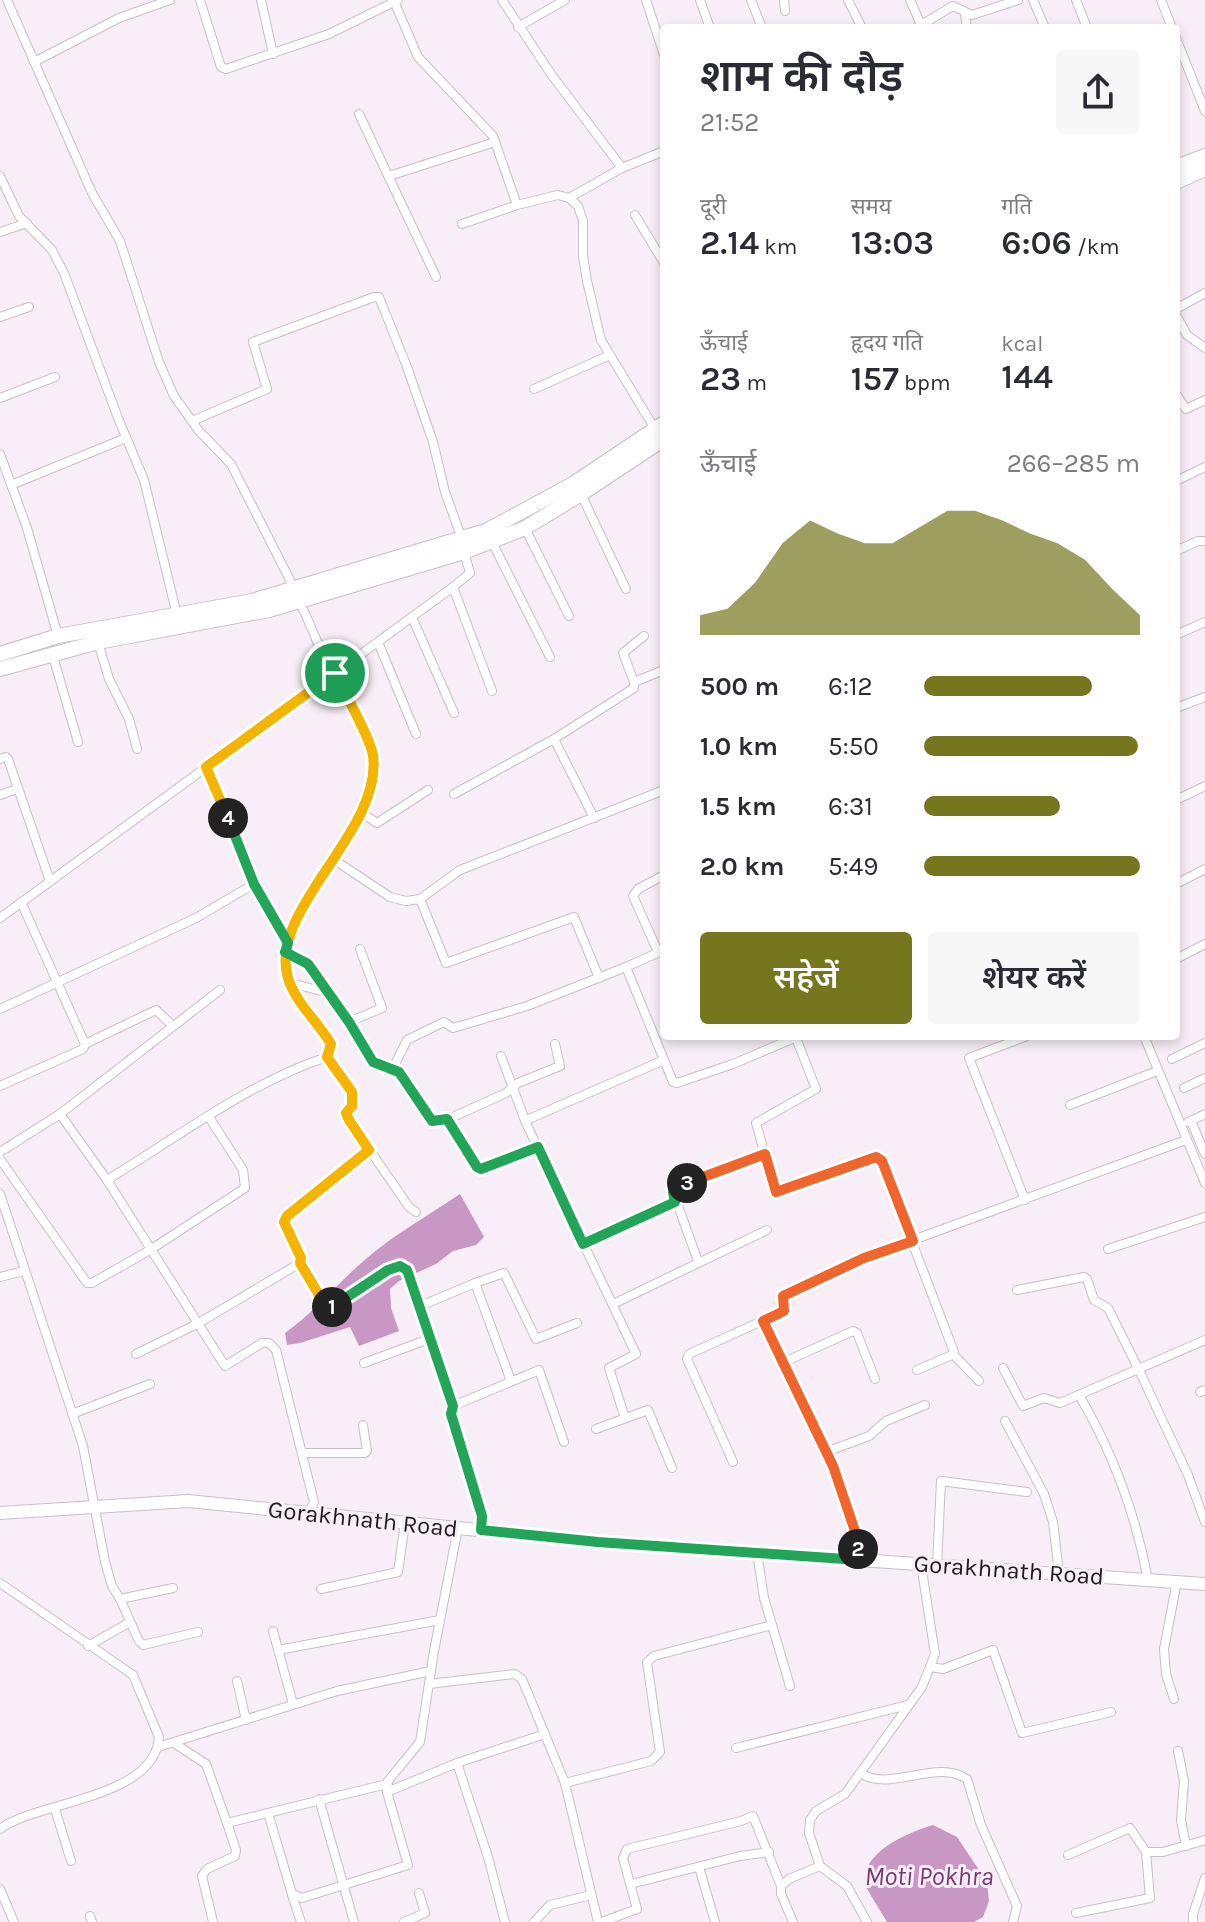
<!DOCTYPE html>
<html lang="hi">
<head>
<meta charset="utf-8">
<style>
  body { margin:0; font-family:Karla,"Noto Sans Devanagari",sans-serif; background:#f7f7f7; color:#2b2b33; height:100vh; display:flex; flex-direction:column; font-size:30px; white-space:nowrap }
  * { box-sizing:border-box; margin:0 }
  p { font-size:26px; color:#7c7c81 }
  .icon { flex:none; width:44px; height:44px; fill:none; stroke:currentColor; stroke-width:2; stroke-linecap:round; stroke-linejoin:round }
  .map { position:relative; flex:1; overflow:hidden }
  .panel { position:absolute; left:660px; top:24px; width:520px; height:1016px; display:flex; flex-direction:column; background:#fff; border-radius:8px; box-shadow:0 4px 12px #0003 }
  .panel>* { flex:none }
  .pin { position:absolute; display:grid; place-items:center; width:68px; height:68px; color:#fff; margin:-34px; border:4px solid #fff; border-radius:50%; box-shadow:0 2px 8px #0007 }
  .km { position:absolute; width:40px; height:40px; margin:-20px; border-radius:50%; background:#222; color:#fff; font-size:22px; line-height:40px; text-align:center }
  .round { display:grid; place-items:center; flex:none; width:84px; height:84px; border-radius:8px; background:#f7f7f7 }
  .overview { display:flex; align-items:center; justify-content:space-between; height:136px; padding:0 40px }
  h1 { font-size:44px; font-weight:600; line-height:60px }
  .figures { display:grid; grid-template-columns:repeat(3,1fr); gap:12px; height:136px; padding:8px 40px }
  .figures div { display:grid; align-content:center }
  .figures b { font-size:34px; font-weight:600 }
  .figures small { font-size:22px; font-weight:400 }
  .figures p { font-size:22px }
  .chart { height:224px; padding:16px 40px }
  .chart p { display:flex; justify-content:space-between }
  .chart svg { width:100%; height:144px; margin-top:8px; fill:#75761d; opacity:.7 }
  .primary-button { display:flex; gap:16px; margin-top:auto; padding:16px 40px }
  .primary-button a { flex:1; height:92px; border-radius:8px; background:#75761d; color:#fff; font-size:32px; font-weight:600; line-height:92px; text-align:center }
  .primary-button a+a { background:#f7f7f7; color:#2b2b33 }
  ul { padding:0 40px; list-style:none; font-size:26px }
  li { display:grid; grid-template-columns:128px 96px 1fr; align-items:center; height:60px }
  li i { height:20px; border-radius:10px; background:#75761d }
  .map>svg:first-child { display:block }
  .water { fill:#c997c4 }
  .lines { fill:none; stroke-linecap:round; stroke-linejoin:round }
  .minor-casing { stroke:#c8bfc7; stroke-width:10 }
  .secondary-casing { stroke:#c8bfc7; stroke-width:14 }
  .primary-casing { stroke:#c8bfc7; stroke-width:16 }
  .minor { stroke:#fff; stroke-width:8 }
  .secondary { stroke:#fff; stroke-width:12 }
  .primary { stroke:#fff; stroke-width:14 }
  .split-1-casing { stroke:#fff; stroke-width:16 }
  .split-2-casing { stroke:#fff; stroke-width:16 }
  .split-3-casing { stroke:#fff; stroke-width:16 }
  .split-4-casing { stroke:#fff; stroke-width:16 }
  .split-5-casing { stroke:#fff; stroke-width:16 }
  .split-1 { stroke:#f5b400; stroke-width:10 }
  .split-2 { stroke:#22a559; stroke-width:10 }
  .split-3 { stroke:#f0652b; stroke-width:10 }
  .split-4 { stroke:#22a559; stroke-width:10 }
  .split-5 { stroke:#f5b400; stroke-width:10 }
  .labels { text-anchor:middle; stroke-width:6; stroke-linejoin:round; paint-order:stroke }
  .street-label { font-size:24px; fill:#1f1b1e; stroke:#f8eef7 }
  .water-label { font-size:26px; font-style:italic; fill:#783a73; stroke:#f8eef7 }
</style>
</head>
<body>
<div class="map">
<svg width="1205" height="1922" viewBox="0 0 1205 1922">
  <rect width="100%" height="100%" fill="#f8eef7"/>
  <!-- water -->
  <g class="water">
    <path d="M460,1194L484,1237L476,1245L453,1251L436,1264L399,1281L390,1289L391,1308L399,1331L359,1346L350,1327L300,1343L287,1345L285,1333C315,1312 338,1282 367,1258C395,1234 429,1215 460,1194Z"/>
    <path d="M933,1825L957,1837L987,1882L989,1901L983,1917L974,1922H887L864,1884C865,1879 865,1870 868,1866C880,1844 911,1832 933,1825Z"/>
  </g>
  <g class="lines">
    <!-- minor casing -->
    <g class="minor-casing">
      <g id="minor">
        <path d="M7,0L92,193L120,241L159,362L174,396L199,431L231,464L295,590L322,653L335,673L373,753V778L362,813L294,926L285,952L288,978L306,1009L331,1044L327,1057C250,1082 176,1138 107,1180L225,1366L262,1343H269L276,1350L314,1502L309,1513"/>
        <polyline points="200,0 221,67 226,69 329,34 398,0"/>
        <polyline points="261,0 273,54"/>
        <polyline points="502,0 551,74 622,168"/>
        <polyline points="646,0 664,55"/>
        <polyline points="700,0 710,28"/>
        <polyline points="751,0 762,28"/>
        <polyline points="784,0 785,11"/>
        <polyline points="848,0 862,28"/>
        <polyline points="910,0 921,25"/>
        <polyline points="1033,0 1045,28"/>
        <polyline points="1076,0 1087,28"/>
        <polyline points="1161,0 1172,28"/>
        <polyline points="394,1 418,57 493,136 517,205 558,195 569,198 578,206 583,221 583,256 587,281 601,340 655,429"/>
        <polyline points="965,14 967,28"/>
        <polyline points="518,27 565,0"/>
        <polyline points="916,28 953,6 972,15 1018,0"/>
        <polyline points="1176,38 1205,111"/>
        <polyline points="34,62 119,18 170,0"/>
        <polyline points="359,114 436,277"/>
        <polyline points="0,176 19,216 52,250 64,273 118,418 144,480 177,615"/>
        <polyline points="389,176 495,142"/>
        <polyline points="569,198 622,168 664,151"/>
        <polyline points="635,215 664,263"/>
        <polyline points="462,224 517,205"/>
        <polyline points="0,232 27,223"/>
        <polyline points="1176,309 1205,293"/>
        <polyline points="1176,315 1187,335 1205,348"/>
        <polyline points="0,317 29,307"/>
        <polyline points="534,389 610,355"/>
        <polyline points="1176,394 1186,409 1205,400"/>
        <polyline points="0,398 55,377"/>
        <polyline points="192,421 267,389 253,342 374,297 379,297 407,367 433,442 445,492 462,539"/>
        <polyline points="0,454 27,528 58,636"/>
        <polyline points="1176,481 1205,467"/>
        <polyline points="11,485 126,438"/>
        <polyline points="581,494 626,589"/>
        <polyline points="525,528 569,616"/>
        <polyline points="492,542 550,657"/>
        <polyline points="1176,551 1198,541 1205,541"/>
        <polyline points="453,587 492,691"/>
        <polyline points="412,617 454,713"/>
        <polyline points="1176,635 1205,622"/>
        <polyline points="98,642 109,679 129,719 137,749"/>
        <polyline points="378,642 416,734"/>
        <polyline points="52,653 78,742"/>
        <polyline points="634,682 664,670"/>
        <polyline points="1176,708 1205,697"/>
        <polyline points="554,739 594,818"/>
        <polyline points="0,759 6,757 8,759 50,881"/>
        <polyline points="206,767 254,884 288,943"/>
        <polyline points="454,794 554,739 634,688 634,682 623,653 644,636"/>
        <polyline points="0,795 17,789"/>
        <polyline points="1176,800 1205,786"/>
        <polyline points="362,813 377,823 428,790"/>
        <polyline points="333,859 390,897 406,901 420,899 460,870 664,790"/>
        <polyline points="1176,884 1205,869"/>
        <polyline points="420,899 446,963 574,917 599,978"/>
        <polyline points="0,918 453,587 470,573 464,552"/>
        <polyline points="664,950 626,967 673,1082 677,1083 733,1064 799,1036"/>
        <path d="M285,952C324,968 350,1024 370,1059L375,1064L399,1072L432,1121L453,1117L506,1093L518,1083L560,1066L555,1044"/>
        <polyline points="658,952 633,896 638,889 664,875"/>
        <polyline points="1176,959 1205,944"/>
        <polyline points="291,983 329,993"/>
        <polyline points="0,1009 196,918 254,884"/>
        <polyline points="349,1022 382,1008 360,949"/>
        <polyline points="1144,1036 1205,1183"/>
        <polyline points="796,1038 816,1089 756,1123 775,1191 880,1158 954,1352 952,1355 917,1370"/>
        <polyline points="85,1044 156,1010 173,1026"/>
        <polyline points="501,1056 526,1123"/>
        <polyline points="327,1057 352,1092 352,1106 346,1113 349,1120 409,1207 416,1212"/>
        <polyline points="1172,1059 1205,1043"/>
        <polyline points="393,1068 407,1040 444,1022 453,1028 527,1006 626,967"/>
        <polyline points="0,1086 83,1049 85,1044 21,902"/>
        <polyline points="1184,1088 1205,1078"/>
        <polyline points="1070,1105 1157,1071"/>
        <polyline points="60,1114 107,1180"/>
        <polyline points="447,1119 479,1169 538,1147"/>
        <polyline points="1191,1121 1205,1154"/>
        <polyline points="1188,1122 1205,1114"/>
        <polyline points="0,1152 60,1114 220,990"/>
        <polyline points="0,1159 87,1283 92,1283 150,1250 245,1188 243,1170 209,1117"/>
        <polyline points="0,1194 83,1446 105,1562 112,1586 120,1599 173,1588"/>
        <polyline points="1025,1200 969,1058 1027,1036"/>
        <polyline points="583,1244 675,1202"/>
        <polyline points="1108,1249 1205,1217"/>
        <polyline points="698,1261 673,1192 681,1186 765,1154"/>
        <polyline points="300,1263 325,1305 332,1307 388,1270 400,1266 407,1270 420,1306"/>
        <polyline points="0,1277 24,1271"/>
        <polyline points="1017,1290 1084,1277 1087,1279 1094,1300 1108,1308 1138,1368 1188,1475 1205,1522"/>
        <polyline points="613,1304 767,1230"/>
        <polyline points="763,1321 833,1466 857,1537 859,1560"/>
        <path d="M136,1354L197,1324L300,1263C301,1249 287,1236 284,1222L287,1216L369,1150"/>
        <polyline points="953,1354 979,1381"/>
        <polyline points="364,1363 429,1339"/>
        <polyline points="782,1363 853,1331 857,1333 875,1379"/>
        <polyline points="1003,1368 1023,1406 1044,1398 1060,1403 1205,1340"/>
        <polyline points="511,1381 475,1283 504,1273 536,1339 577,1323"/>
        <polyline points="1200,1392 1205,1390"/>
        <path d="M1079,1395C1112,1451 1136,1516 1148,1580"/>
        <polyline points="453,1406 418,1307 475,1283"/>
        <polyline points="72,1414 150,1384"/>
        <polyline points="625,1418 609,1368 636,1354 526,1123 529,1119 664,1060"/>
        <polyline points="1005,1421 1044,1494 1053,1522 1059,1573"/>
        <polyline points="596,1429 648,1410 672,1468"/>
        <polyline points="826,1452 869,1436 886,1421 925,1405"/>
        <polyline points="303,1453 365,1453 367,1451 363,1425"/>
        <polyline points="733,1462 687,1359 689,1354 782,1312 783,1296 864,1258 1186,1140"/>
        <polyline points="481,1530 482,1516 451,1414 453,1406 539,1370 564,1442"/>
        <polyline points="757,1553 764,1598 790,1686"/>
        <polyline points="937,1565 941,1481 1027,1492"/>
        <path d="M0,1583L133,1675L159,1737C155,1799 37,1801 0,1829"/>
        <polyline points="321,1589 398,1572 405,1523"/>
        <polyline points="120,1599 139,1641 143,1645 198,1632"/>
        <polyline points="273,1631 293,1704"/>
        <polyline points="88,1646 130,1622"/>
        <polyline points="278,1650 440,1620"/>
        <polyline points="930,1667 943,1669 993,1650 1022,1733 1111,1712"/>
        <polyline points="237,1681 246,1720"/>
        <polyline points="429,1684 515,1674 522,1679 565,1783 598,1922"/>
        <polyline points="1174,1699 1166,1674 1164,1649 1177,1581"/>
        <polyline points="174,1743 206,1764 227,1823 387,1784"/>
        <polyline points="158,1747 337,1691 431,1671"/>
        <polyline points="736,1748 908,1705"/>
        <polyline points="1178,1751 1184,1781 1181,1820 1186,1846"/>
        <polyline points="457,1763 545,1734"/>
        <path d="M860,1773C890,1793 936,1758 967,1779L981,1825L1017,1906L1013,1922"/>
        <polyline points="565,1783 651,1761 660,1752 647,1662 654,1656 772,1625"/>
        <polyline points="387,1792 388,1781 420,1742 434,1651 458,1528"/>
        <polyline points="319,1799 354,1922"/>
        <polyline points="55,1809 71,1861"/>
        <polyline points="268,1813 292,1894 302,1898 408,1865 387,1792 457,1763 488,1857 505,1922"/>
        <polyline points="1068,1855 1130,1828 1146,1852 1163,1852 1205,1840"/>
        <polyline points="820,1866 847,1886 867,1922"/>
        <polyline points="699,1867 715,1922"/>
        <polyline points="631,1884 740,1856 769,1852"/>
        <polyline points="0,1889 14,1922"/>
        <polyline points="292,1895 301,1922"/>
        <polyline points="1076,1913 1150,1898 1146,1852"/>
        <polyline points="90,1916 92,1922"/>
        <polyline points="213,1922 202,1876 207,1869 235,1856 236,1850 227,1823"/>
        <polyline points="404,1922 425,1913 419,1893"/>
        <polyline points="534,1922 550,1905 591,1895"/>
        <polyline points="602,1922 637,1909 623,1858 627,1849 741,1821 753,1816 781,1886"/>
        <polyline points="793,1922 781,1894 781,1886 789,1879 820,1866 809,1833 810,1820 816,1811 845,1794 922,1687 935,1654 921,1564"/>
        <polyline points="1193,1922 1193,1914 1205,1878"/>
      </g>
    </g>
    <!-- secondary casing -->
    <g class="secondary-casing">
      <polyline id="secondary" points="0,1513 188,1501 598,1542 1205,1584"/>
    </g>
    <!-- primary casing -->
    <g class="primary-casing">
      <g id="primary">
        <polyline points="1176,167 1205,156"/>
        <polyline points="1176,182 1205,169"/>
        <polyline points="0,654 58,636 252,601 486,531 573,484 664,423"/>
        <polyline points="0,669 98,642 269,610 464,552 525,528 581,494 664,439"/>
      </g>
    </g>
    <!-- minor -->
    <use href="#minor" class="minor"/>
    <!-- secondary -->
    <use href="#secondary" class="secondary"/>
    <!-- primary -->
    <use href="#primary" class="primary"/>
  </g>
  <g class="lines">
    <!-- split-1 casing -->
    <g class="split-1-casing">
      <path id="split-1" d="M332,1307L325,1305L300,1263L301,1258L284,1222L287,1216L369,1150L349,1120L346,1113L352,1106V1092L327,1057L331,1044C318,1022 295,1002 288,978C267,910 383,831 373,756C371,739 344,692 335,673"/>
    </g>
    <!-- split-2 casing -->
    <g class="split-2-casing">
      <polyline id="split-2" points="332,1307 388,1270 400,1266 407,1270 453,1406 451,1414 482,1516 481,1530 598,1542 859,1560 858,1549"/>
    </g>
    <!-- split-3 casing -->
    <g class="split-3-casing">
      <polyline id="split-3" points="687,1183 765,1154 776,1192 876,1157 882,1161 913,1241 864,1258 783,1296 784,1311 763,1321 833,1466 857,1537 858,1549"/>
    </g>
    <!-- split-4 casing -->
    <g class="split-4-casing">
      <polyline id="split-4" points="228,818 254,884 288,943 285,952 308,964 349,1022 373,1062 399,1072 432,1121 447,1119 477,1167 481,1169 538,1147 583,1244 675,1202 673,1192 687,1183"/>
    </g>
    <!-- split-5 casing -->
    <g class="split-5-casing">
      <polyline id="split-5" points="228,818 206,767 335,673"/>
    </g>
    <!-- split-1 -->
    <use href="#split-1" class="split-1"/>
    <!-- split-2 -->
    <use href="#split-2" class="split-2"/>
    <!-- split-3 -->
    <use href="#split-3" class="split-3"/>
    <!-- split-4 -->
    <use href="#split-4" class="split-4"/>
    <!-- split-5 -->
    <use href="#split-5" class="split-5"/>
  </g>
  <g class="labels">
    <!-- street labels -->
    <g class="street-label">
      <text transform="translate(363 1519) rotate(6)" y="8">Gorakhnath Road</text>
      <text transform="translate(1009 1570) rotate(4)" y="8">Gorakhnath Road</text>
    </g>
    <!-- water labels -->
    <g class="water-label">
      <text x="929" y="1885">Moti Pokhra</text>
    </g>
  </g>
</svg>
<div class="pin" style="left:335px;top:673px;background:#1e9e55"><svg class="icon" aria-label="arrive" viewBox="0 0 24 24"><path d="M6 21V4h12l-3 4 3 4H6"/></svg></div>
<b class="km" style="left:332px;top:1307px">1</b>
<b class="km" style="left:858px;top:1549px">2</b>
<b class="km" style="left:687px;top:1183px">3</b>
<b class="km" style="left:228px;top:818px">4</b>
<section class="panel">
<div class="overview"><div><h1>शाम की दौड़</h1><p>21:52</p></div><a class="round"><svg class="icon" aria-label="share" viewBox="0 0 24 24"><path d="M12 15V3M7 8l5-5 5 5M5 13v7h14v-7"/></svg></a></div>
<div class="figures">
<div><p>दूरी</p><b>2.14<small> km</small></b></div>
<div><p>समय</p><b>13:03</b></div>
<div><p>गति</p><b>6:06<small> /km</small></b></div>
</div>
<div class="figures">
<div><p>ऊँचाई</p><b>23<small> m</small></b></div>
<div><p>हृदय गति</p><b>157<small> bpm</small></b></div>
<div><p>kcal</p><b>144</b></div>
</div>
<div class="chart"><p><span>ऊँचाई</span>266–285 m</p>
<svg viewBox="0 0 160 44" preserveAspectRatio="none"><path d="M0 44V38L10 36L20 28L30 16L40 9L50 13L60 16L70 16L80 11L90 6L100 6L110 9L120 13L130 16L140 21L150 30L160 38V44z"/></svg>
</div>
<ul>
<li><b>500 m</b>6:12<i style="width:78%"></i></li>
<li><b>1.0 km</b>5:50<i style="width:99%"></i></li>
<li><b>1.5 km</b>6:31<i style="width:63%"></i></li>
<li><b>2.0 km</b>5:49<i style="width:100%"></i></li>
</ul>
<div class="primary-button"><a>सहेजें</a><a>शेयर करें</a></div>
</section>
</div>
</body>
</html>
